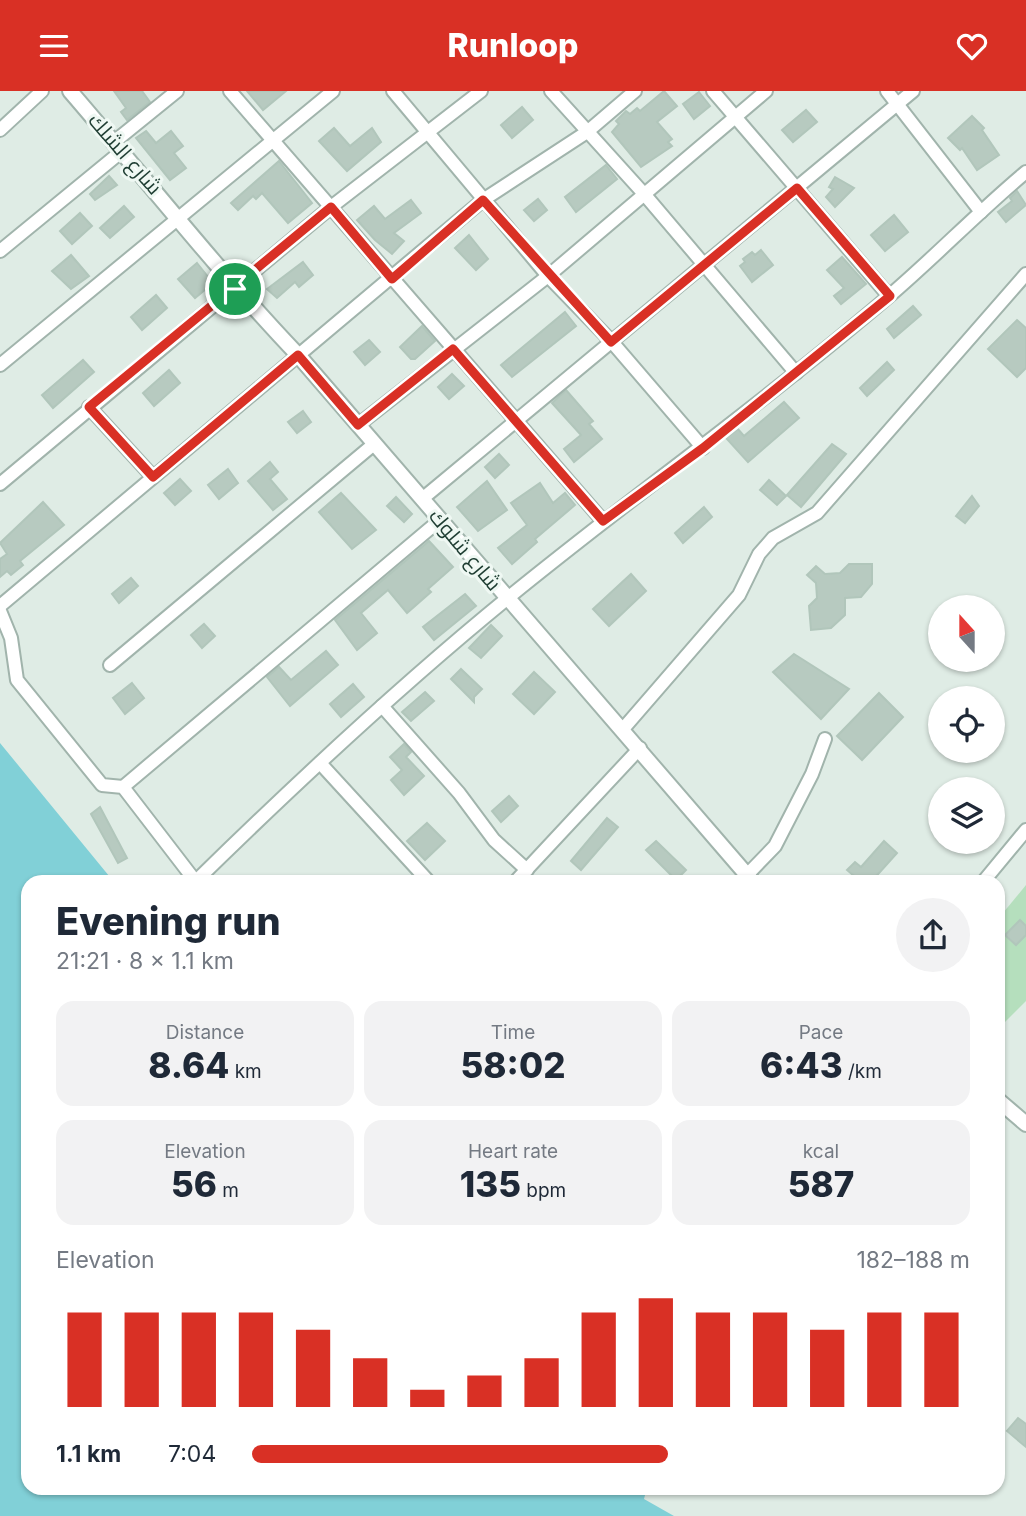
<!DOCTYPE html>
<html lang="en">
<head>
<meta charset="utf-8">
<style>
  body { margin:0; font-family:Inter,Cairo,sans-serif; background:#f2f2f3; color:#1f2937; height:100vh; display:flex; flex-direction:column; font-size:26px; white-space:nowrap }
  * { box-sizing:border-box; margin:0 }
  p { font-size:23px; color:#747a83 }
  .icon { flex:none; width:38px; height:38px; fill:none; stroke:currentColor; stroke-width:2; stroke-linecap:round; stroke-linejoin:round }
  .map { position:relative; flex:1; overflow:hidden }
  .panel { position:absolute; left:21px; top:784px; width:984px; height:620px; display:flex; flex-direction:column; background:#fff; border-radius:21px; box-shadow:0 2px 5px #0004 }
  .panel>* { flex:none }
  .needle { width:46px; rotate:339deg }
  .buttons { position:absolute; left:928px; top:504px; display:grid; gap:14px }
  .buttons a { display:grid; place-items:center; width:77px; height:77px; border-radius:50%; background:#fff; box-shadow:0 2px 5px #0004; font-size:35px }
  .pin { position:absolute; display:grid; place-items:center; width:60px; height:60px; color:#fff; margin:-30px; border:4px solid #fff; border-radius:50%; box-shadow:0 2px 7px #0007 }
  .round { display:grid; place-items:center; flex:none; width:74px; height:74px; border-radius:37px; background:#f2f2f3 }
  .headline { display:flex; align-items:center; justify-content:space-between; height:119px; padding:0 35px }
  h1 { font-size:38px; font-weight:800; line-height:52px }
  .figures { display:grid; grid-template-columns:repeat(3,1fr); gap:10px; height:119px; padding:7px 35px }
  .figures div { display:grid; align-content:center; border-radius:18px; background:#f2f2f3; text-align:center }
  .figures b { font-size:35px; font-weight:800 }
  .figures small { font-size:19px; font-weight:400 }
  .figures p { font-size:19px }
  .chart { height:196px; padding:14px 35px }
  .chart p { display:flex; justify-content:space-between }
  .chart svg { width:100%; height:126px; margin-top:7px; stroke:#d93025; stroke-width:6 }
  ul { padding:0 35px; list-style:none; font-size:23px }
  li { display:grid; grid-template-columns:112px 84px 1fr; align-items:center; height:52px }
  li i { height:18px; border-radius:9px; background:#d93025 }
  header { display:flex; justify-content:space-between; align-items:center; height:91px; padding:0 35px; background:#d93025; color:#fff; font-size:32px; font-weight:800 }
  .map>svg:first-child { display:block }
  .green { fill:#b5dfbd }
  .water { fill:#81d0d7 }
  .building { fill:#b7cac0; stroke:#b1c6bb; stroke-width:2 }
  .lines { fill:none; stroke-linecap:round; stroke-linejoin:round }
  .minor-casing { stroke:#a1b4ac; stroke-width:16 }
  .tertiary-casing { stroke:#a1b4ac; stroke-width:18 }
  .minor { stroke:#fff; stroke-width:12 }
  .tertiary { stroke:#fff; stroke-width:14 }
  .route-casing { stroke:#fff; stroke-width:14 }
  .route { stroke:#d93025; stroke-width:9 }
  .labels { text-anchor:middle; stroke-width:6; stroke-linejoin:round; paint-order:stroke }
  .street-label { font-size:21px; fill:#1e3d32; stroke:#eff8f3 }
</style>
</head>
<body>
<header><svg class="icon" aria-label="menu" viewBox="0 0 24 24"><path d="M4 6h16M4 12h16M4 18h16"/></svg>Runloop<svg class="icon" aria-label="heart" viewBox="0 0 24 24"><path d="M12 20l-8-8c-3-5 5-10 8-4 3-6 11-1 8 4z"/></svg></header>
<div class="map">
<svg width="1026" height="1425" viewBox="0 0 1026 1425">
  <rect width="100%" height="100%" fill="#dfece5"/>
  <!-- green -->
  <polygon class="green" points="1026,794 1026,910 998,938 998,828"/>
  <!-- water -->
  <polygon class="water" points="0,652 114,791 28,791 28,1396 647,1396 644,1408 674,1425 0,1425"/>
  <!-- building -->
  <g class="building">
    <polygon points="114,0 142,0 150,11 127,29 121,21 126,17"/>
    <polygon points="247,0 286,0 263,19"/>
    <polygon points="664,0 677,15 657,31 672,48 668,51 672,55 641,76 612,41 619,33 616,30 626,20 630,23 637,17 640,20"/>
    <polygon points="699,1 710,15 694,28 683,13"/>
    <polygon points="522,16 533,29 512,47 501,34"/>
    <polygon points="806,19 817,31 793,51 782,39"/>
    <polygon points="972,25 984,37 982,39 999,64 977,79 962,57 960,59 948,47"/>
    <polygon points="334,37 350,55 372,37 381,51 347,80 319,50"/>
    <polygon points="146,40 156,52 171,40 183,55 174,62 186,77 170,89 136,47"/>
    <polygon points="279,70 312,112 288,132 262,102 256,108 253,105 238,119 231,112"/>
    <polygon points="606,74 617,88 576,121 565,106"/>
    <polygon points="109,85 117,94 95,109 90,103"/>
    <polygon points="835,86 854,97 835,116 826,106 833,98 829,96"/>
    <polygon points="1017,100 1026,114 1006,131 998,121 1012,110 1010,107"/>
    <polygon points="538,108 547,119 534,130 524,119"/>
    <polygon points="411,109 421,122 394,142 404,150 392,163 375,149 357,129 374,115 385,128"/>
    <polygon points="124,115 134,126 110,147 100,137"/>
    <polygon points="80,122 92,135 72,153 60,140"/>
    <polygon points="894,124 908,141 885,160 871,144"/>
    <polygon points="469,144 488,168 476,179 455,157"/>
    <polygon points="761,159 773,174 752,191 740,175 745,171 743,168 752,161 755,164"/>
    <polygon points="71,164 89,185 71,198 52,180"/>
    <polygon points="842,166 866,193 841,213 834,205 844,197 827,179"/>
    <polygon points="303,171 313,184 299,196 295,191 277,207 267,198"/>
    <polygon points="197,172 213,192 195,207 178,188"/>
    <polygon points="156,204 167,217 142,239 131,226"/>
    <polygon points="913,215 921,224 894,247 887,238"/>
    <polygon points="565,221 576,235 512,286 501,274"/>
    <polygon points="1017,229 1026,237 1026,277 1017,286 988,258"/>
    <polygon points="422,235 435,250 415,268 411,268 400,256"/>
    <polygon points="369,249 380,261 365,274 354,261"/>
    <polygon points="83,269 94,281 53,317 42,304"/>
    <polygon points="887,271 894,279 867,305 860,297"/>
    <polygon points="169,279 180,292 154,315 143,302"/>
    <polygon points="452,283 464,295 449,308 438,296"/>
    <polygon points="566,299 593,330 589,333 602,348 574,371 564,358 581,344 552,312"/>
    <polygon points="784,311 799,327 748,371 726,347 738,338 744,345"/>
    <polygon points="303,320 311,331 297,342 288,331"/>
    <polygon points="832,353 846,363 801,416 787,404"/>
    <polygon points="499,363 509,374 495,387 485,376"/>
    <polygon points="270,371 278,381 270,388 287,408 273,419 248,390"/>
    <polygon points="228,378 238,392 219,408 208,394"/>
    <polygon points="180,388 191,400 175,414 164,402"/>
    <polygon points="769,389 786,405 777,414 760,399"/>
    <polygon points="487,390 507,419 478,440 457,416"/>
    <polygon points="540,392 553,412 565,402 575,414 535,448 537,451 512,473 498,457 527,434 511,412"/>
    <polygon points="341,402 376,439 352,458 319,421"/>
    <polygon points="972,405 979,415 965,432 956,425"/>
    <polygon points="396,406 412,423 404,431 387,415"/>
    <polygon points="43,411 64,434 20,470 23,474 11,484 7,480 0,486 0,468 7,463 0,452"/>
    <polygon points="704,416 712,426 683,452 675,442"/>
    <polygon points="429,450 453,476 428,498 431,501 407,522 388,499 361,522 377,542 357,559 335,529"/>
    <polygon points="849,473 872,473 872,493 861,506 845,507 845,524 831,537 811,539 809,515 817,507 816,492 807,484 816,475 825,483 840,482"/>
    <polygon points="631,483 646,500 609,535 593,518"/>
    <polygon points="131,487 138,495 119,512 112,503"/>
    <polygon points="465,503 476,515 434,549 423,536"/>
    <polygon points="204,533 215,545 202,557 191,544"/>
    <polygon points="491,534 502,545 481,567 469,557"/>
    <polygon points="326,560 338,574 290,615 267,586 279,576 291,589"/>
    <polygon points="794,563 849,598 821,628 773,581"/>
    <polygon points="461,578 482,598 474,606 474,611 451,588"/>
    <polygon points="534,581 555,601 534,623 513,603"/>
    <polygon points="132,592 144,607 125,623 113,607"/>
    <polygon points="353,593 364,606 341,626 330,613"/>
    <polygon points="425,601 434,610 411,630 402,621"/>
    <polygon points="879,602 903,626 862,669 837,645"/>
    <polygon points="404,653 411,661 406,666 424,685 404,704 391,689 402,679 390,666"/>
    <polygon points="509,705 518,715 501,731 492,720"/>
    <polygon points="100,716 127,767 118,772 91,723"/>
    <polygon points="607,727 618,736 581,779 571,770"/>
    <polygon points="427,732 445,750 425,769 407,750"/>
    <polygon points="656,750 686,779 676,789 646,759"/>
    <polygon points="884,750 897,762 871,791 861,791 847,779 855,771 861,776"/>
    <polygon points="1020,829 1026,835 1026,844 1016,854 1005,844"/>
    <polygon points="1018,1327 1026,1333 1026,1356 1007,1340"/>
  </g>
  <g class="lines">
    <!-- minor casing -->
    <g class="minor-casing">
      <g id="minor">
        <polyline points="230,0 603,430"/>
        <polyline points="393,0 548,185 612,251 703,357"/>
        <polyline points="551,0 645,104 796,282"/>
        <polyline points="713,0 889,205"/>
        <polyline points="887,0 981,121"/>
        <polyline points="0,39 42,0"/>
        <polyline points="114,51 177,0"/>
        <polyline points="0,160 122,60"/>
        <polyline points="0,274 333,0"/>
        <polyline points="89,316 153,386"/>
        <polyline points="358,334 548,185 766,0"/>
        <polyline points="0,393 331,116 481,0"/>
        <polyline points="422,408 913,0"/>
        <polyline points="0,515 483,109 587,41 635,0"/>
        <polyline points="0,520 11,547 17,589 102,694 123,696 196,791"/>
        <polyline points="110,574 374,353"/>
        <polyline points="382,615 459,702 494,749 527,779"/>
        <polyline points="623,638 739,504 759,463 773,447 817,422 1026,183"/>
        <polyline points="320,672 429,791"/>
        <polyline points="123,696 440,429"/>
        <polyline points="747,784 775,755 812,683 825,648"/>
        <path d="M196,790C296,692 400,595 509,506C634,404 765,311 888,206C935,166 978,121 1026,81"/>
        <polyline points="515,791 640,657"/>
        <polyline points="983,791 1026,739"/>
      </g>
    </g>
    <!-- tertiary casing -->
    <g class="tertiary-casing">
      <g id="tertiary">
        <path d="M70,0C146,88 218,180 298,264L753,791"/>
        <polyline points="998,1009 1026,1033"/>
      </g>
    </g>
    <!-- minor -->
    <use href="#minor" class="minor"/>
    <!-- tertiary -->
    <use href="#tertiary" class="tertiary"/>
  </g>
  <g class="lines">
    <!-- route casing -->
    <g class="route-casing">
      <polygon id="route" points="797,97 890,205 703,357 603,430 453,258 358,334 298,264 153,386 89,316 331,116 392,188 483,109 611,251"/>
    </g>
    <!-- route -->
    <use href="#route" class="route"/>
  </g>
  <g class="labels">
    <!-- street labels -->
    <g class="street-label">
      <text transform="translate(125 63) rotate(49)" y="7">شارع الشلك</text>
      <text transform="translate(465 459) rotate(50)" y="7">شارع شلوك</text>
    </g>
  </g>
</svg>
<div class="buttons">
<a><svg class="needle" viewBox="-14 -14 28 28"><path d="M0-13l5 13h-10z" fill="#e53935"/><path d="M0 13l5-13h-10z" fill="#747a83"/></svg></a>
<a><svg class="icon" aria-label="locate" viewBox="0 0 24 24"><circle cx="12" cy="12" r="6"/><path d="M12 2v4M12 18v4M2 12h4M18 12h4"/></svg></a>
<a><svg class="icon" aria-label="layers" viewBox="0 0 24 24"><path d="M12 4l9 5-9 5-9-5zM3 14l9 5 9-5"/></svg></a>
</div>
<div class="pin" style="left:235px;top:198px;background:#1e9e55"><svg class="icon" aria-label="arrive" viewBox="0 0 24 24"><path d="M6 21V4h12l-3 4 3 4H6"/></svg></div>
<section class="panel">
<div class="headline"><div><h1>Evening run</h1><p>21:21 · 8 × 1.1 km</p></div><a class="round"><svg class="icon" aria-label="share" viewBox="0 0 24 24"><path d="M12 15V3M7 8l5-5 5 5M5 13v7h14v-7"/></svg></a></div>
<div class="figures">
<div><p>Distance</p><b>8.64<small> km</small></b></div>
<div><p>Time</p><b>58:02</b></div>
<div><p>Pace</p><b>6:43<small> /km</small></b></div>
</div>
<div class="figures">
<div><p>Elevation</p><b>56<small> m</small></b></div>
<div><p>Heart rate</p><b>135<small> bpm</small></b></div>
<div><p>kcal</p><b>587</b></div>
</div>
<div class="chart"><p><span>Elevation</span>182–188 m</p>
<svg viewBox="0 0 160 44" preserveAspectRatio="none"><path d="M5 44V11M15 44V11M25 44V11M35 44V11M45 44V17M55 44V27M65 44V38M75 44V33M85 44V27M95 44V11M105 44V6M115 44V11M125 44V11M135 44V17M145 44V11M155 44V11"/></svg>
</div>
<ul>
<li><b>1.1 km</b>7:04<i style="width:58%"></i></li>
</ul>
</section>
</div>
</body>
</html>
